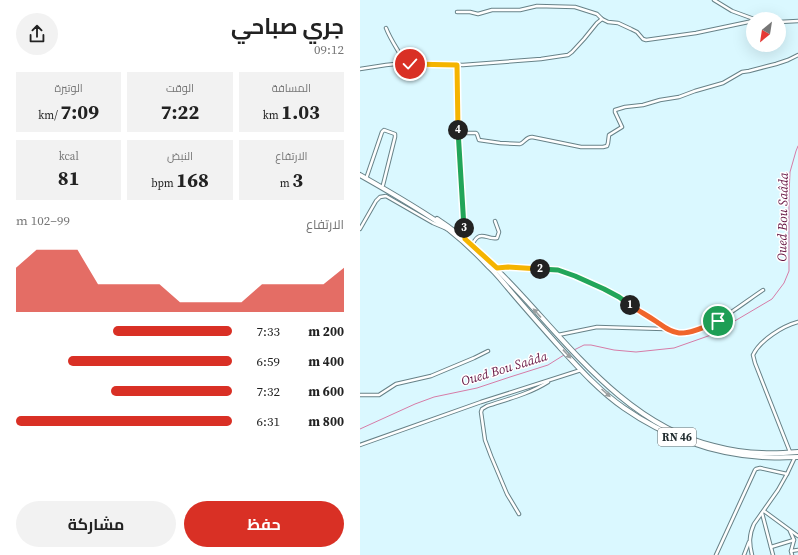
<!DOCTYPE html>
<html lang="ar">
<head>
<meta charset="utf-8">
<style>
  body { margin:0; font-family:"Source Serif 4",Cairo,serif; background:#f2f2f2; color:#222; direction:rtl; height:100vh; display:flex; flex-direction:column; font-size:15px; white-space:nowrap }
  * { box-sizing:border-box; margin:0 }
  p { font-size:13px; color:#767676 }
  .icon { flex:none; width:22px; height:22px; fill:none; stroke:currentColor; stroke-width:2; stroke-linecap:round; stroke-linejoin:round }
  .map { position:relative; flex:1; overflow:hidden; direction:ltr }
  .details { display:flex; flex-direction:column; background:#fff; width:360px }
  .details>* { flex:none }
  .needle { width:26px; rotate:210deg }
  .fabs { position:absolute; left:386px; top:12px; display:grid; gap:8px }
  .fabs a { display:grid; place-items:center; width:40px; height:40px; border-radius:50%; background:#fff; box-shadow:0 4px 16px #0002; font-size:20px }
  .pin { position:absolute; display:grid; place-items:center; width:34px; height:34px; color:#fff; margin:-17px; border:2px solid #fff; border-radius:50%; box-shadow:0 1px 4px #0007 }
  .km { position:absolute; width:20px; height:20px; margin:-10px; border-radius:50%; background:#222; color:#fff; font-size:11px; line-height:20px; text-align:center }
  .round { display:grid; place-items:center; flex:none; width:42px; height:42px; border-radius:21px; background:#f2f2f2 }
  .overview { display:flex; align-items:center; justify-content:space-between; height:68px; padding:0 16px }
  h1 { font-size:22px; font-weight:700; line-height:30px }
  .metrics { display:grid; grid-template-columns:repeat(3,1fr); gap:6px; height:68px; padding:4px 16px }
  .metrics div { display:grid; align-content:center; border-radius:0px; background:#f2f2f2; text-align:center }
  .metrics b { font-size:20px; font-weight:700 }
  .metrics small { font-size:11px; font-weight:400 }
  .metrics p { font-size:11px }
  .chart { height:112px; padding:8px 16px }
  .chart p { display:flex; justify-content:space-between }
  .chart svg { width:100%; height:72px; margin-top:4px; fill:#d93025; opacity:.7 }
  .action { display:flex; gap:8px; margin-top:auto; padding:8px 16px }
  .action a { flex:1; height:46px; border-radius:24px; background:#d93025; color:#fff; font-size:16px; font-weight:700; line-height:46px; text-align:center }
  .action a+a { background:#f2f2f2; color:#222 }
  ul { padding:0 16px; list-style:none; font-size:13px }
  li { display:grid; grid-template-columns:64px 48px 1fr; align-items:center; height:30px }
  li i { height:10px; border-radius:5px; background:#d93025 }
  main { display:flex; flex:1; min-height:0 }
  .map>svg:first-child { display:block }
  .lines { fill:none; stroke-linecap:round; stroke-linejoin:round }
  .stream { stroke:#d67ca7; stroke-width:1 }
  .minor-casing { stroke:#678288; stroke-width:4.5 }
  .primary-casing { stroke:#678288; stroke-width:6 }
  .minor { stroke:#fff; stroke-width:2.5 }
  .primary { stroke:#fff; stroke-width:4 }
  .oneway { fill:#9ba0a1 }
  .split-1-casing { stroke:#fff; stroke-width:8 }
  .split-2-casing { stroke:#fff; stroke-width:8 }
  .split-3-casing { stroke:#fff; stroke-width:8 }
  .split-4-casing { stroke:#fff; stroke-width:8 }
  .split-5-casing { stroke:#fff; stroke-width:8 }
  .split-1 { stroke:#f0652b; stroke-width:5 }
  .split-2 { stroke:#22a559; stroke-width:5 }
  .split-3 { stroke:#f5b400; stroke-width:5 }
  .split-4 { stroke:#22a559; stroke-width:5 }
  .split-5 { stroke:#f5b400; stroke-width:5 }
  .labels { text-anchor:middle; stroke-width:3; stroke-linejoin:round; paint-order:stroke }
  .shield { fill:#fff; stroke:#636b6d; stroke-width:1 }
  .shield-label { font-size:11px; font-weight:bold; fill:#202b2e }
  .water-label { font-size:13px; font-style:italic; fill:#681845; stroke:#fff }
</style>
</head>
<body>
<main>
<div class="map">
<svg width="438" height="555" viewBox="0 0 438 555">
  <rect width="100%" height="100%" fill="#daf8ff"/>
  <g class="lines">
    <!-- stream -->
    <g class="stream">
      <polyline points="214,350 224,345 231,345 254,350 276,352 314,348 351,335 412,299 424,283 429,271 429,195 430,172 436,151 438,146"/>
      <polyline points="0,429 55,404 74,397 117,388 150,377 188,365 204,355"/>
    </g>
    <!-- minor casing -->
    <g class="minor-casing">
      <g id="minor">
        <polyline points="354,0 372,11 394,19"/>
        <polyline points="97,12 110,12 118,14 132,10 160,10 177,6 215,7 237,14 242,19 248,22 258,23 271,29 277,32 283,39 286,40 336,33 393,21"/>
        <polyline points="419,22 438,21"/>
        <path d="M26,28C31,41 39,51 45,63L103,65L181,59L201,56L208,55L212,52L224,39L237,23L242,19"/>
        <polyline points="97,65 98,133 105,239"/>
        <polyline points="0,69 26,65 45,63"/>
        <path d="M98,133H116L117,134L119,140L140,143L160,144C165,142 166,137 172,137L221,147H243L247,146L248,143L249,135L262,127L255,112V110L265,107L283,105L300,100L319,97L335,91L363,83L382,72L389,71L408,66L416,64L428,60L438,55"/>
        <polyline points="7,176 22,132 24,130 35,134 35,137 23,185"/>
        <polyline points="0,229 16,201 20,197 26,196 73,223 85,228"/>
        <path d="M112,245C113,243 115,239 118,237C123,233 130,240 137,238L139,232L135,221"/>
        <path d="M137,268L148,267L192,269L197,270C219,278 240,286 259,297C271,305 283,313 295,321C301,324 305,328 311,331C316,333 323,333 329,332C358,325 379,306 403,290"/>
        <polyline points="198,335 237,327 305,329"/>
        <polyline points="0,395 19,395 36,384 71,376 114,358 128,351"/>
        <polyline points="0,445 121,402 221,370"/>
        <path d="M430,452L395,363L393,355C400,340 423,326 438,322"/>
        <polyline points="404,511 438,536"/>
        <polyline points="402,513 413,555"/>
        <path d="M159,514L147,494L131,456L125,440L121,412L122,409L127,406C148,399 169,394 188,382"/>
        <polyline points="430,531 434,540 431,551 432,555"/>
        <polyline points="411,547 434,540"/>
        <polyline points="431,551 438,550"/>
        <polyline points="356,555 395,470 396,469 400,468 427,474"/>
        <polyline points="384,555 389,542"/>
        <path d="M392,555C389,543 389,535 394,524L418,490L427,474L435,457"/>
      </g>
    </g>
    <!-- primary casing -->
    <g class="primary-casing">
      <g id="primary">
        <path d="M0,175C30,192 60,209 88,229C102,240 116,253 128,266C136,273 142,281 148,288C164,307 180,325 196,343C217,366 238,390 264,408C304,436 352,454 402,457C414,458 426,457 438,457"/>
        <path d="M77,219C111,241 139,271 166,300C219,358 274,427 354,446C369,450 386,453 402,453C414,454 426,453 438,452"/>
      </g>
    </g>
    <!-- minor -->
    <use href="#minor" class="minor"/>
    <!-- primary -->
    <use href="#primary" class="primary"/>
  </g>
  <!-- one-way arrows -->
  <defs><path id="oneway-solid" d="M-6-.8H1V-3.2L6.5 0L1 3.2V.8H-6Z"/></defs>
  <g class="oneway">
    <use href="#oneway-solid" transform="translate(177 313) rotate(-132)"/>
    <use href="#oneway-solid" transform="translate(207 354) rotate(47)"/>
    <use href="#oneway-solid" transform="translate(246 393) rotate(42)"/>
  </g>
  <g class="lines">
    <!-- split-1 casing -->
    <g class="split-1-casing">
      <path id="split-1" d="M270,305C279,311 288,316 297,322C304,327 310,332 319,333C331,334 347,326 358,321"/>
    </g>
    <!-- split-2 casing -->
    <g class="split-2-casing">
      <polyline id="split-2" points="180,269 198,270 215,276 244,289 259,297 270,305"/>
    </g>
    <!-- split-3 casing -->
    <g class="split-3-casing">
      <polyline id="split-3" points="104,228 105,239 137,268 148,267 180,269"/>
    </g>
    <!-- split-4 casing -->
    <g class="split-4-casing">
      <polyline id="split-4" points="98,130 104,228"/>
    </g>
    <!-- split-5 casing -->
    <g class="split-5-casing">
      <polyline id="split-5" points="50,64 97,65 98,130"/>
    </g>
    <!-- split-1 -->
    <use href="#split-1" class="split-1"/>
    <!-- split-2 -->
    <use href="#split-2" class="split-2"/>
    <!-- split-3 -->
    <use href="#split-3" class="split-3"/>
    <!-- split-4 -->
    <use href="#split-4" class="split-4"/>
    <!-- split-5 -->
    <use href="#split-5" class="split-5"/>
  </g>
  <g class="labels">
    <!-- shield labels -->
    <rect class="shield" x="298" y="428" width="38" height="18" rx="3"/>
    <g class="shield-label">
      <text x="317" y="441">RN 46</text>
    </g>
    <!-- water labels -->
    <g class="water-label">
      <text transform="translate(422 217) rotate(-89)" y="5">Oued Bou Saâda</text>
      <text transform="translate(144 368) rotate(-17)" y="5">Oued Bou Saâda</text>
    </g>
  </g>
</svg>
<div class="fabs">
<a><svg class="needle" viewBox="-14 -14 28 28"><path d="M0-13l5 13h-10z" fill="#e53935"/><path d="M0 13l5-13h-10z" fill="#767676"/></svg></a>
</div>
<div class="pin" style="left:358px;top:321px;background:#1e9e55"><svg class="icon" aria-label="arrive" viewBox="0 0 24 24"><path d="M6 21V4h12l-3 4 3 4H6"/></svg></div>
<div class="pin" style="left:50px;top:64px;background:#d93025"><svg class="icon" aria-label="check" viewBox="0 0 24 24"><path d="M5 12l5 5 9-10"/></svg></div>
<b class="km" style="left:270px;top:305px">1</b>
<b class="km" style="left:180px;top:269px">2</b>
<b class="km" style="left:104px;top:228px">3</b>
<b class="km" style="left:98px;top:130px">4</b>
</div>
<section class="details">
<div class="overview"><div><h1>جري صباحي</h1><p>09:12</p></div><a class="round"><svg class="icon" aria-label="share" viewBox="0 0 24 24"><path d="M12 15V3M7 8l5-5 5 5M5 13v7h14v-7"/></svg></a></div>
<div class="metrics">
<div><p>المسافة</p><b>1.03<small> km</small></b></div>
<div><p>الوقت</p><b>7:22</b></div>
<div><p>الوتيرة</p><b>7:09<small> /km</small></b></div>
</div>
<div class="metrics">
<div><p>الارتفاع</p><b>3<small> m</small></b></div>
<div><p>النبض</p><b>168<small> bpm</small></b></div>
<div><p>kcal</p><b>81</b></div>
</div>
<div class="chart"><p><span>الارتفاع</span>99–102 m</p>
<svg viewBox="0 0 160 44" preserveAspectRatio="none"><path d="M0 44V17L10 6L20 6L30 6L40 27L50 27L60 27L70 27L80 38L90 38L100 38L110 38L120 27L130 27L140 27L150 27L160 17V44z"/></svg>
</div>
<ul>
<li><b>200 m</b>7:33<i style="width:55%"></i></li>
<li><b>400 m</b>6:59<i style="width:76%"></i></li>
<li><b>600 m</b>7:32<i style="width:56%"></i></li>
<li><b>800 m</b>6:31<i style="width:100%"></i></li>
</ul>
<div class="action"><a>حفظ</a><a>مشاركة</a></div>
</section>
</main>
</body>
</html>
